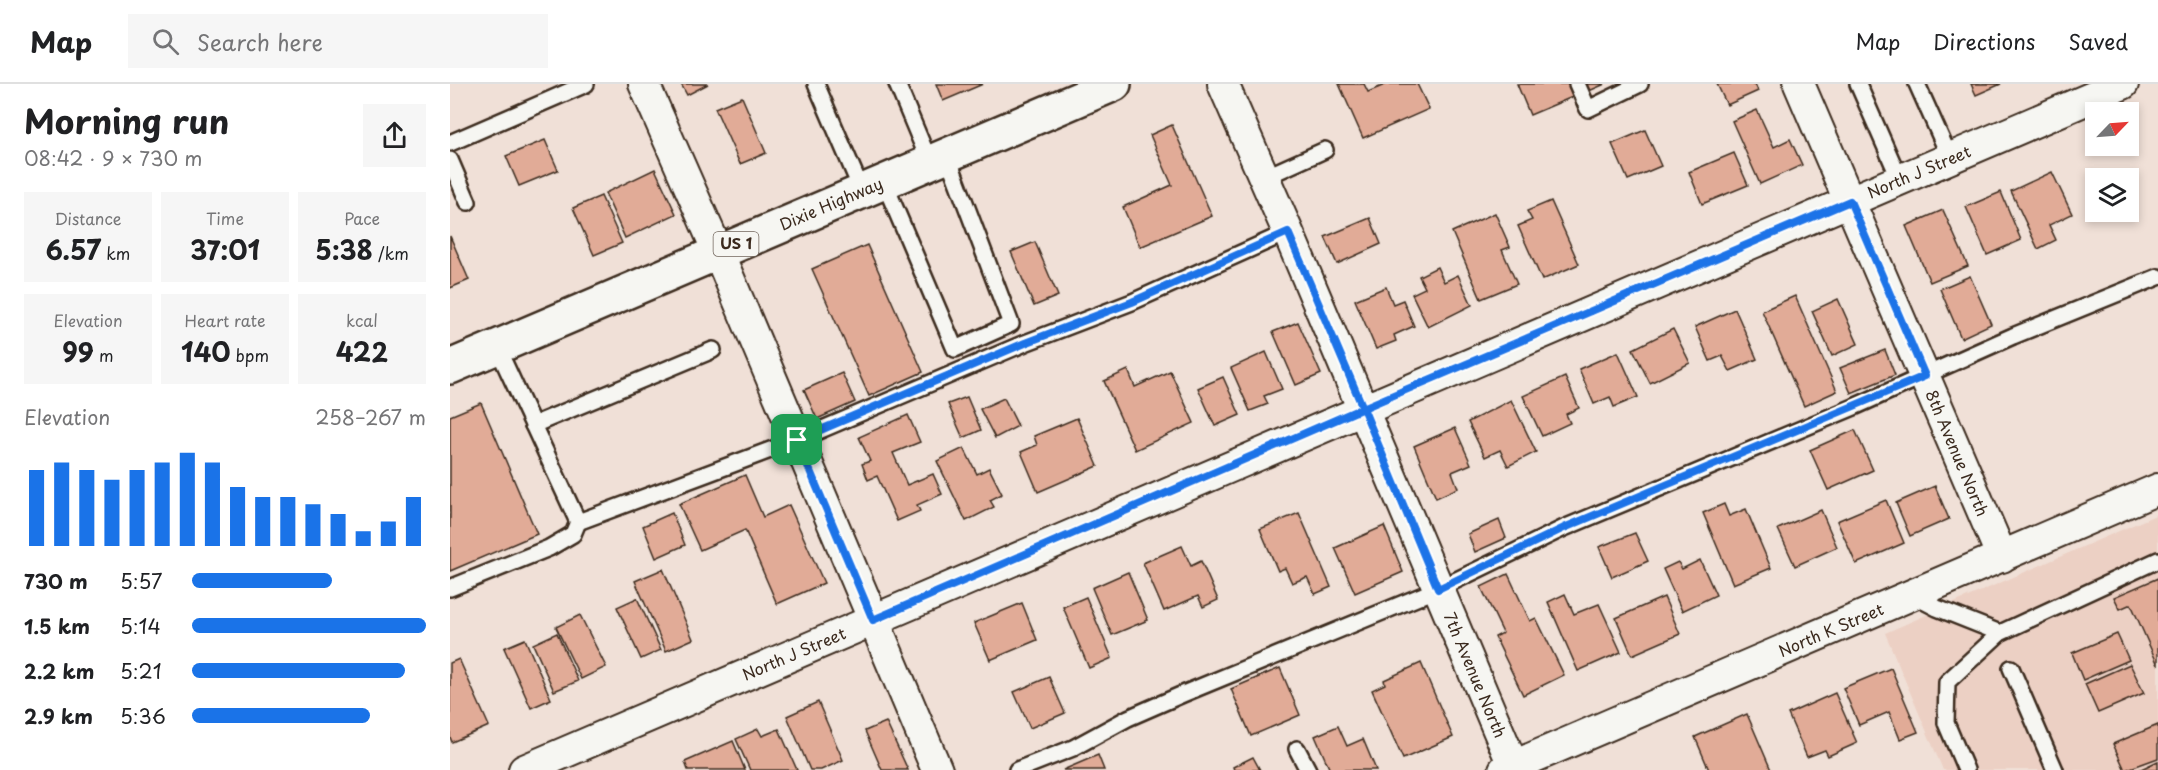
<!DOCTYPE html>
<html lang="en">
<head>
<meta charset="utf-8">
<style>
  body { margin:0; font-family:"Playpen Sans",sans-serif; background:#f6f6f6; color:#202124; height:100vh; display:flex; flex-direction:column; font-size:22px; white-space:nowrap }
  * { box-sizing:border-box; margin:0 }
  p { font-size:20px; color:#757577 }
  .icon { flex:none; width:33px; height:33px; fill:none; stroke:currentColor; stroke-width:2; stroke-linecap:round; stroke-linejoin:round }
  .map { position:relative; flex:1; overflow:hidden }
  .side { display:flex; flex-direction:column; background:#fff; width:450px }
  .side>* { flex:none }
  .needle { width:39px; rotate:65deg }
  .controls { position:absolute; left:1635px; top:18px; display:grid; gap:12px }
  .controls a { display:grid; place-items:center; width:54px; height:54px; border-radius:0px; background:#fff; box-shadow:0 3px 9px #0003; font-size:30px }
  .pin { position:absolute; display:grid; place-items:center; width:51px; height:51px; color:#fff; margin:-26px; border-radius:12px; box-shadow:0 3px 9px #0006 }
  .round { display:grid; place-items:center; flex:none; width:63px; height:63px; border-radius:0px; background:#f6f6f6 }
  .overview { display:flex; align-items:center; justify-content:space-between; height:102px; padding:0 24px }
  h1 { font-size:33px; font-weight:700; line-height:45px }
  .figures { display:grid; grid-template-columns:repeat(3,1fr); gap:9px; height:102px; padding:6px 24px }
  .figures div { display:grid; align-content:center; border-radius:0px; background:#f6f6f6; text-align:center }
  .figures b { font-size:26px; font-weight:700 }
  .figures small { font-size:16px; font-weight:400 }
  .figures p { font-size:16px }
  .chart { height:168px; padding:12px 24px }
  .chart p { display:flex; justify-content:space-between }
  .chart svg { width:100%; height:108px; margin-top:6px; stroke:#1a73e8; stroke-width:6 }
  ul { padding:0 24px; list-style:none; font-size:20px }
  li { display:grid; grid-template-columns:96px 72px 1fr; align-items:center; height:45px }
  li i { height:15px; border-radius:8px; background:#1a73e8 }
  header { display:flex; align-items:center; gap:36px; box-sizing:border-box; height:84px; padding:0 30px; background:#fff; border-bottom:2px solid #e0e0e0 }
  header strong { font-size:28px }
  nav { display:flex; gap:33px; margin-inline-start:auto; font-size:21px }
  .search { width:420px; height:54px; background:#f6f6f6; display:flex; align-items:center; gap:15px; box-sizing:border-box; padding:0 21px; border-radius:0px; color:#757577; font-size:22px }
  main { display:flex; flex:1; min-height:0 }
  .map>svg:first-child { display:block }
  .built { fill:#ecd0c4 }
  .building { fill:#e1ab97; stroke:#3b2a1e; stroke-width:1.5 }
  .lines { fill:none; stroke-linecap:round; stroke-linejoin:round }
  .service-casing { stroke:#3b2a1e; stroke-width:20 }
  .minor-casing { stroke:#3b2a1e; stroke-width:34 }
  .primary-casing { stroke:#3b2a1e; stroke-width:38 }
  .service { stroke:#f6f6f2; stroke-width:15 }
  .minor { stroke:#f6f6f2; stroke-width:30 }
  .primary { stroke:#f6f6f2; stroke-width:33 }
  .route-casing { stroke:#fff; stroke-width:12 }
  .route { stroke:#1a73e8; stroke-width:8 }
  .labels { text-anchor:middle; stroke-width:4.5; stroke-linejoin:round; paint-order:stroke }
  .shield { fill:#f6f6f2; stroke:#73675e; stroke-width:1.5 }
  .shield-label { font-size:15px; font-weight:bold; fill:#3b2a1e }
  .street-label { font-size:16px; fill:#3b2a1e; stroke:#f6f6f2 }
</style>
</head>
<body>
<header>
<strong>Map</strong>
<div class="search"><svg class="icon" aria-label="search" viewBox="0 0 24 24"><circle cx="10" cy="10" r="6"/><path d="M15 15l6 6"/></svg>Search here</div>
<nav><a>Map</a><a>Directions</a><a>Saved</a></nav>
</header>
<main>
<section class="side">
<div class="overview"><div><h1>Morning run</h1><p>08:42 · 9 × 730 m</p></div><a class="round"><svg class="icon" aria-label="share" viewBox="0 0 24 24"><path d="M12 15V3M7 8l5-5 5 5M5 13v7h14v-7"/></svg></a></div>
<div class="figures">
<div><p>Distance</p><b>6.57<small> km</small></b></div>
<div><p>Time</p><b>37:01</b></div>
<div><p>Pace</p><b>5:38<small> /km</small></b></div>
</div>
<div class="figures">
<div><p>Elevation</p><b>99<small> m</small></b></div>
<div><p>Heart rate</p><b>140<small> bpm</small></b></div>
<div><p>kcal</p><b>422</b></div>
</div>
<div class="chart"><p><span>Elevation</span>258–267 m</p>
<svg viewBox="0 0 160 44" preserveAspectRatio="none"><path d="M5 44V13M15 44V10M25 44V13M35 44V17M45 44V13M55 44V10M65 44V6M75 44V10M85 44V20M95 44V24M105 44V24M115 44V27M125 44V31M135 44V38M145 44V34M155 44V24"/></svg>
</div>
<ul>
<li><b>730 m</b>5:57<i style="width:60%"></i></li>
<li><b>1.5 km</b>5:14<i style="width:100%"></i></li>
<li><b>2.2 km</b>5:21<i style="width:91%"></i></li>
<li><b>2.9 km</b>5:36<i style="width:76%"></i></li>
</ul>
</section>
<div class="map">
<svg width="1708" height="686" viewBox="0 0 1708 686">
  <rect width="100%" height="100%" fill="#f0e0d7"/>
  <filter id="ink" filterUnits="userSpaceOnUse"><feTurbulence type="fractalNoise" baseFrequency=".0167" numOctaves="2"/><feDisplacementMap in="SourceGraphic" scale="12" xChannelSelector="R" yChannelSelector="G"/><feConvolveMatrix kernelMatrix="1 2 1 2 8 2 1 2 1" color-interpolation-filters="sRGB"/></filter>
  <g filter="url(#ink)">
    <!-- built -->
    <polygon class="built" points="1708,430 1708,686 1493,686 1435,549"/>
    <!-- building -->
    <g class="building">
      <polygon points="231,0 258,0 237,11"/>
      <polygon points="486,0 533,0 493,17"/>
      <polygon points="889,0 914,0 918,8 937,0 967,0 979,25 913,54"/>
      <polygon points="1067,0 1122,0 1127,11 1080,31"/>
      <polygon points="1136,0 1155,0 1139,7"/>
      <polygon points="1267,0 1305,0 1308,7 1277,21"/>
      <polygon points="1521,0 1551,0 1526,11"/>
      <polygon points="292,13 316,69 290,80 265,24"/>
      <polygon points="1307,26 1324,63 1340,55 1352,81 1310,100 1282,37"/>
      <polygon points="722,41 762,132 690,163 673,123 722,101 700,51"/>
      <polygon points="1195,46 1211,82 1178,96 1162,60"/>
      <polygon points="95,56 108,86 69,102 56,72"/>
      <polygon points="1284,69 1298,101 1252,120 1239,88"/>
      <polygon points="205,85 226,130 175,154 155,109"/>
      <polygon points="1602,88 1622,130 1599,141 1606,156 1588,165 1561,107"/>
      <polygon points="1551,108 1571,156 1537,171 1516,123"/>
      <polygon points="151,112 172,159 144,171 123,124"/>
      <polygon points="1101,117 1129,180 1092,196 1068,142 1082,136 1077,127"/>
      <polygon points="1493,126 1518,182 1480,198 1456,142"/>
      <polygon points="1045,129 1060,163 1052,166 1067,200 1031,215 1002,148"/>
      <polygon points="920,134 931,160 887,180 875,153"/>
      <polygon points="0,152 19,196 0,204"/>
      <polygon points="585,158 608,212 584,222 561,168"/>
      <polygon points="417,161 473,288 419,312 362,185"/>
      <polygon points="987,183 994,198 1008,191 1022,221 978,243 962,210 975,204 969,192"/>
      <polygon points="1520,192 1541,240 1511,254 1490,205"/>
      <polygon points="936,203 943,220 953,216 964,242 944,251 946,257 926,265 905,216"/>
      <polygon points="1345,212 1387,307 1354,322 1312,227"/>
      <polygon points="1388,215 1408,260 1382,272 1362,227"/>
      <polygon points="1285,225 1307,275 1280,287 1272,272 1260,277 1245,243"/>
      <polygon points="848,238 871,290 846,301 823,248"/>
      <polygon points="1223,245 1240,279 1200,299 1183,265"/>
      <polygon points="1435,266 1445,291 1401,309 1390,284"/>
      <polygon points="816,268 832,305 814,312 818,320 800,327 781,284"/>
      <polygon points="1168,268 1188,313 1164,323 1160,313 1144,320 1129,285"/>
      <polygon points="678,286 685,303 720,287 744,339 685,366 654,297"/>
      <polygon points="392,289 405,318 367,335 354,306"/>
      <polygon points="773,293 790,331 765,342 748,304"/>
      <polygon points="1115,293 1129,324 1116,330 1120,339 1092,352 1073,312"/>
      <polygon points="517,313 531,346 513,354 498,320"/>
      <polygon points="554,314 568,342 545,354 530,325"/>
      <polygon points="1061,316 1086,368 1058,382 1050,366 1035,373 1018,338"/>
      <polygon points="31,319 87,450 0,487 0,332"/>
      <polygon points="458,331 470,358 443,369 457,401 483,390 492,410 467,421 470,427 447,437 427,392 418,396 412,380 420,377 409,353"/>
      <polygon points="627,334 648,382 588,408 571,368 587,361 584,352"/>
      <polygon points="1005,344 1021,380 1002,388 1008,404 986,414 964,362"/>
      <polygon points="1405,346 1423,386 1378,406 1360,366"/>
      <polygon points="514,364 527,390 539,384 552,410 540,416 544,423 516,437 487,377"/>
      <polygon points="295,391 313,433 339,421 374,499 327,520 295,446 250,466 229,420"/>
      <polygon points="1485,402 1499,435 1460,452 1446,419"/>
      <polygon points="1436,416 1454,459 1406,480 1387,437"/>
      <polygon points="1274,420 1279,432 1296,425 1321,484 1283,500 1253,429"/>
      <polygon points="1371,426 1387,463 1345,482 1328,445"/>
      <polygon points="222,429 235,461 206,474 193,442"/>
      <polygon points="849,429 881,503 865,510 857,493 842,499 835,484 828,487 810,445"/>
      <polygon points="1049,436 1056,454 1025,468 1018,450"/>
      <polygon points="934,442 953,488 905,509 885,464"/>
      <polygon points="1185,449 1198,477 1162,493 1149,463"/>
      <polygon points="732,462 741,482 751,477 768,516 753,523 748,512 714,527 693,479"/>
      <polygon points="1250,476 1266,511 1232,527 1213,485 1228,478 1232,485"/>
      <polygon points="213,485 243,555 216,567 185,497"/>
      <polygon points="678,488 698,536 662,551 642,504"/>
      <polygon points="1058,490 1080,537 1086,534 1114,591 1073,611 1045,553 1053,549 1031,503"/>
      <polygon points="1708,494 1708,581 1681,520 1670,525 1664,513"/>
      <polygon points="1115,510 1124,530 1149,520 1171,568 1128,587 1098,518"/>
      <polygon points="636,513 662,574 639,584 613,523"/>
      <polygon points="1214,513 1230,550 1182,571 1166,534"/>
      <polygon points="187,514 211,566 191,575 167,523"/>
      <polygon points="572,519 587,556 540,576 524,539"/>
      <polygon points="130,531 156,583 131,595 106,543"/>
      <polygon points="107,549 128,597 104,607 83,560"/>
      <polygon points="1667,550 1679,576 1633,596 1622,569"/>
      <polygon points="75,555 101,615 81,624 54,564"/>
      <polygon points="9,575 39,642 2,658 0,653 0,579"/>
      <polygon points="971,579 1003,653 953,675 922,606 935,600 934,596"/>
      <polygon points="1680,580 1694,609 1648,629 1635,600"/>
      <polygon points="830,584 850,631 801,652 781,605"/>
      <polygon points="1441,584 1468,648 1450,655 1439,628 1409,641 1393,604"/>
      <polygon points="599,593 615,629 580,644 564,608"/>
      <polygon points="1385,609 1407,659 1378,672 1375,666 1357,673 1338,630"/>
      <polygon points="368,618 393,676 371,686 360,686 337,632"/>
      <polygon points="1297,630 1321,686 1259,686 1245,653"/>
      <polygon points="436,638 458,686 432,686 415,647"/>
      <polygon points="1708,641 1708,674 1675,686 1663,660"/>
      <polygon points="888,642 897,662 913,655 926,686 880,686 865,652"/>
      <polygon points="308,645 312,652 329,645 347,686 300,686 286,655"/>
      <polygon points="283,657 295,686 238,686 235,678"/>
      <polygon points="648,671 654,686 613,686"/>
      <polygon points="803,673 810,686 784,686 783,683"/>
      <polygon points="1708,677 1708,686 1689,686"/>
    </g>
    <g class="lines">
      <!-- service casing -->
      <g class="service-casing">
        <g id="service">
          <polyline points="366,0 412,107"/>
          <polyline points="447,0 480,79"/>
          <polyline points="1127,0 1138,25 1190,0"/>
          <polyline points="1408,0 1450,96"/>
          <polyline points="1467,0 1500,74"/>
          <polyline points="0,59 136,0"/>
          <polyline points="0,76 18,118"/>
          <polyline points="813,94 875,66"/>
          <polyline points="434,98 505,265 561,240 497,71"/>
          <polyline points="47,263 128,438 347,356 575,259 682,218 838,148"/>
          <polyline points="83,341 263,266"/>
          <polyline points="0,504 99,464 123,450 128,438"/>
          <polyline points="1462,511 1487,524 1550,549"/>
          <polyline points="1561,584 1605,686"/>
          <polyline points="847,665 858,686"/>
          <polyline points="567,686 623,664 678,634 733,610 988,505 1114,444 1404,323 1563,252 1708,193"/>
          <polyline points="1516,686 1496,639 1497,598 1550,549 1708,476"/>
        </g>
      </g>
      <!-- minor casing -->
      <g class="minor-casing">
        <g id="minor">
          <polyline points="194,0 268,168 487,686"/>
          <polyline points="773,0 838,148 1065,686"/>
          <polyline points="1349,0 1552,473"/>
          <polyline points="74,686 1673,0"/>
          <polyline points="1054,686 1708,405"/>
        </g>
      </g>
      <!-- primary casing -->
      <g class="primary-casing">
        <polyline id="primary" points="0,283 664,0"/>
      </g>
      <!-- service -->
      <use href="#service" class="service"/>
      <!-- minor -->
      <use href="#minor" class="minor"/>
      <!-- primary -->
      <use href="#primary" class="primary"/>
    </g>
  </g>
  <g class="lines" filter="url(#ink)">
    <!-- route casing -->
    <g class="route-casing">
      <polyline id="route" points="347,356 575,259 682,218 838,148 913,324 1400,117 1475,292 1114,444 988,505 913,324 423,536 347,356"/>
    </g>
    <!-- route -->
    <use href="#route" class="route"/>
  </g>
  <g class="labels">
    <!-- shield labels -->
    <rect class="shield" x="263.5" y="148" width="45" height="24" rx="4.5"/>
    <g class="shield-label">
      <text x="286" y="165">US 1</text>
    </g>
    <!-- street labels -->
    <g class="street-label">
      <text transform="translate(1469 88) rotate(-23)" y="6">North J Street</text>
      <text transform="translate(381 120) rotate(-23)" y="6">Dixie Highway</text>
      <text transform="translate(1507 369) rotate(67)" y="6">8th Avenue North</text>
      <text transform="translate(1381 546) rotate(-23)" y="6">North K Street</text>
      <text transform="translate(344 570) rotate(-23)" y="6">North J Street</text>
      <text transform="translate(1025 591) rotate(67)" y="6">7th Avenue North</text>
    </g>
  </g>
</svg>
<div class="controls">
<a><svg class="needle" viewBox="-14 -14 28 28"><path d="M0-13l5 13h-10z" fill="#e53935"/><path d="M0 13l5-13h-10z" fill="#757577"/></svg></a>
<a><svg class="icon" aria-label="layers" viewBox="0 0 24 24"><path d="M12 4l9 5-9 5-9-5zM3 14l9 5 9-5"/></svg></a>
</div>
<div class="pin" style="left:347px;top:356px;background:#1e9e55"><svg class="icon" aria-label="arrive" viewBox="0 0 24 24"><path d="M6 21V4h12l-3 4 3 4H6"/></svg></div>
</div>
</main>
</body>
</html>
